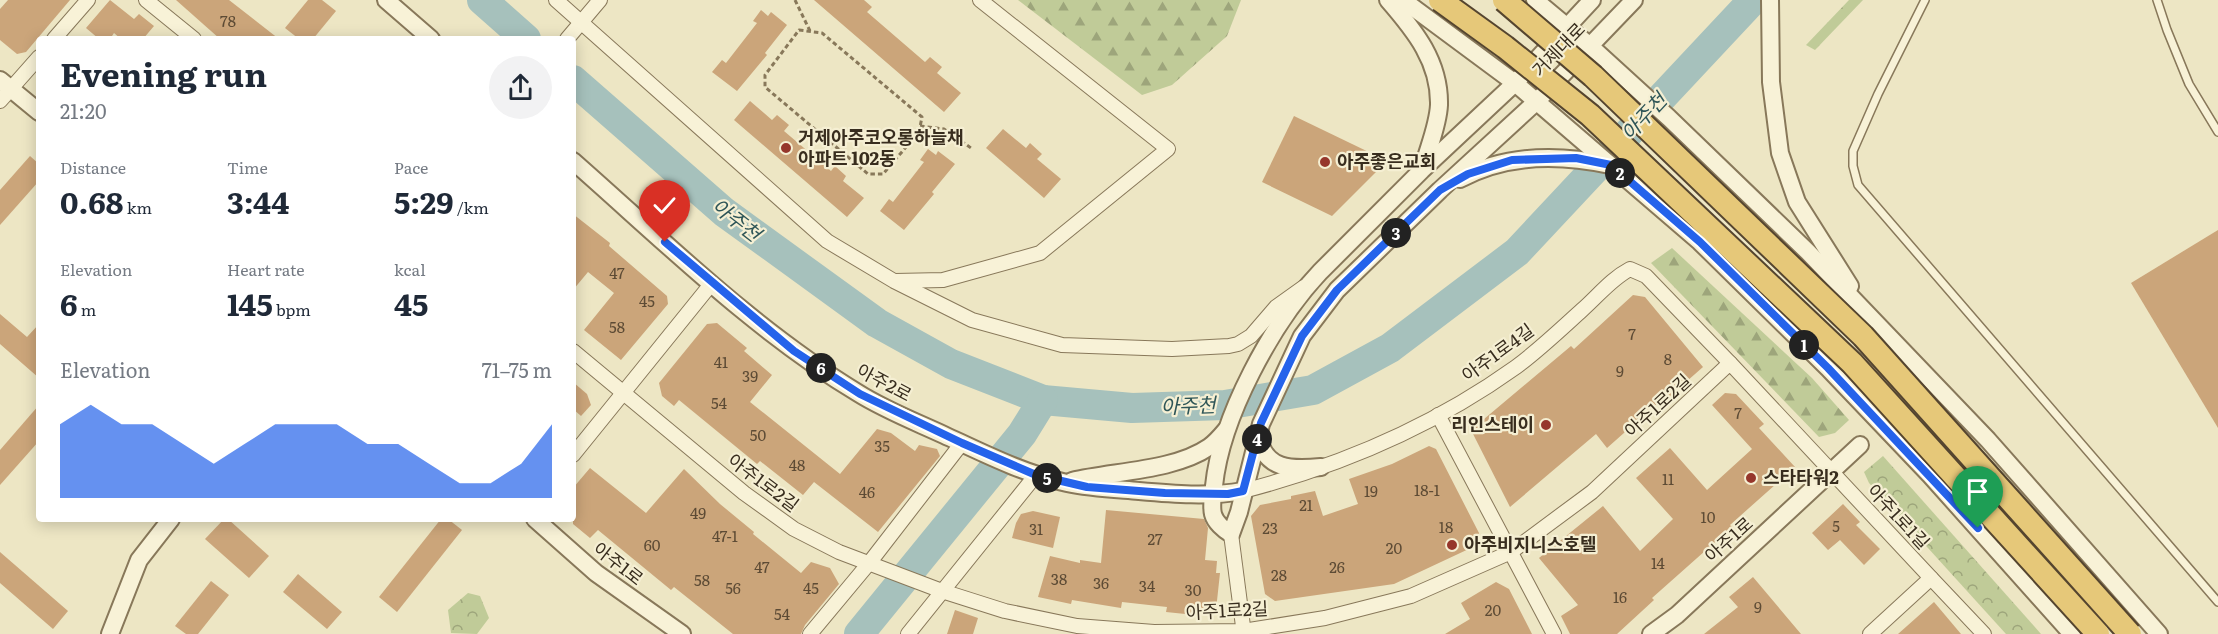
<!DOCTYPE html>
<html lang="en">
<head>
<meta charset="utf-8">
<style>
  body { margin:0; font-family:Literata,"Noto Sans KR",serif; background:#f2f2f3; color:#1f2937; height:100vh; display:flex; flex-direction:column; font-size:22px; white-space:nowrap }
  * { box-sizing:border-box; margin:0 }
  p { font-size:20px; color:#747a83 }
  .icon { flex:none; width:33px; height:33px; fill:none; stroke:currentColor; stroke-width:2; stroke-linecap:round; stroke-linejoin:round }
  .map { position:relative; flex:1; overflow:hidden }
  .side { position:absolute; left:36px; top:36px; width:540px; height:486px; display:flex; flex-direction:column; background:#fff; border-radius:6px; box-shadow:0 3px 15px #0003 }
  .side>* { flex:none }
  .pin { position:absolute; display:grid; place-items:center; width:51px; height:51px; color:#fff; margin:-62px -26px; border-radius:50% 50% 50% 0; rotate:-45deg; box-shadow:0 0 6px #0007 }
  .pin .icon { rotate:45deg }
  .km { position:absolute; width:30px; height:30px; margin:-15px; border-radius:50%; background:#222; color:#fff; font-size:16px; line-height:30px; text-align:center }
  .round { display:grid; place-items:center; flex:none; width:63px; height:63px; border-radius:32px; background:#f2f2f3 }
  .overview { display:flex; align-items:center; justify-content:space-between; height:102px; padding:0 24px }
  h1 { font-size:33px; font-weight:700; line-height:45px }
  .figures { display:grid; grid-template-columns:repeat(3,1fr); gap:9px; height:102px; padding:6px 24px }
  .figures div { display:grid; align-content:center }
  .figures b { font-size:30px; font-weight:700 }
  .figures small { font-size:16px; font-weight:400 }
  .figures p { font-size:16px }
  .chart { height:168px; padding:12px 24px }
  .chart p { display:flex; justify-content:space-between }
  .chart svg { width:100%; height:108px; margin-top:6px; fill:#2563eb; opacity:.7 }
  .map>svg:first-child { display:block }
  .forest { fill:url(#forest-firs) }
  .park { fill:url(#park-crowns) }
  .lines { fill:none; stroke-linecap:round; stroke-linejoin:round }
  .river { stroke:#a6c1bc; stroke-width:30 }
  .building { fill:#cba57a }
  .service-casing { stroke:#88785a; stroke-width:10 }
  .minor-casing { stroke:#88785a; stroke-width:16 }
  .tertiary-casing { stroke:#88785a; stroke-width:20 }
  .path { stroke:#88785a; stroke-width:3; stroke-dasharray:4.5 3; stroke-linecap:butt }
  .service { stroke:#f8f2d7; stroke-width:7 }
  .minor { stroke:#f8f2d7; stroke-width:14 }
  .tertiary { stroke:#f8f2d7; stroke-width:16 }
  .trunk-bridge-casing { stroke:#55452f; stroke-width:26; stroke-linecap:butt }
  .trunk-bridge { stroke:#e6c879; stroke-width:22 }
  .route-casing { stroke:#fff; stroke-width:12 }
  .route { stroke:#2563eb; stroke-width:8 }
  .poi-dot { fill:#96362b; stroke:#f5efd3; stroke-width:2 }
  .labels { text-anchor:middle; stroke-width:4.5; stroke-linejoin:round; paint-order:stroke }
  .number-label { font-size:15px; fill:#5d4b35 }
  .street-label { font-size:18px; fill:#382d1e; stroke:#f5efd3 }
  .poi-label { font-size:18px; font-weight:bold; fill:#382d1e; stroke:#f5efd3; text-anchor:start }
  .water-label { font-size:20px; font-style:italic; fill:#2e5557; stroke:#f5efd3 }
</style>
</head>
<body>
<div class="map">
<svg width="2218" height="634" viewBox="0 0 2218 634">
  <defs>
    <pattern id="forest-firs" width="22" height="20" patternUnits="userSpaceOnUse" patternTransform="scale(1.5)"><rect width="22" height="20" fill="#c0cb98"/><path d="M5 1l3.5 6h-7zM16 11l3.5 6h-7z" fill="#9da57b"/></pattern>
    <pattern id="park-crowns" width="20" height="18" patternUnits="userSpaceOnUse" patternTransform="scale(1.5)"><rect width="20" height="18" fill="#c0cb98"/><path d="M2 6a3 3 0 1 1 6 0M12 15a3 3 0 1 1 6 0" fill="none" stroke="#9da57b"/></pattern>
  </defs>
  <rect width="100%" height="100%" fill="#ede6c4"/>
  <!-- forest -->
  <g class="forest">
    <polygon points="1018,0 1241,0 1227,36 1172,85 1142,95"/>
    <polygon points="1672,248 1812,378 1849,420 1835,433 1819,437 1651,263"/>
  </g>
  <!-- park -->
  <g class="park">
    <polygon points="1849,0 1863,0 1815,50 1806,45"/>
    <polygon points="1883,456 2041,634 2006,634 1869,483 1864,472"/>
    <polygon points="468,593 480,596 489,618 477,634 451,633 448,610"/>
  </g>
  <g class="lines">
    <!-- river -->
    <g class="river">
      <polyline points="482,0 526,39"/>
      <polyline points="573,80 724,212 877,323 951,364 1043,400 1132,408 1225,405 1313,390 1390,348 1517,252 1753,0"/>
      <polyline points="859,634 1022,434 1043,400"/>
    </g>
  </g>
  <!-- building -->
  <g class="building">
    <polygon points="8,0 70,0 26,52 17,54 0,40 0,9"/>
    <polygon points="110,0 134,19 139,14 154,26 143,39 121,39 114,33 110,39 99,39 86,28"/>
    <polygon points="176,0 229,0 279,39 220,39"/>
    <polygon points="308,0 322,0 336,11 313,39 299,39 285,28"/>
    <polygon points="814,0 864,0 872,7 867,12 925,62 930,57 942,67 937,73 961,93 944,112"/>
    <polygon points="761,10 768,16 771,12 787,25 765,53 767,55 737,91 712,72 722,60 726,63 757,23 753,21"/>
    <polygon points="750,101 772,120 777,115 789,125 784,131 831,171 835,166 846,176 843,181 864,198 847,217 734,120"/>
    <polygon points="1294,116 1377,156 1380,168 1332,216 1262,182"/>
    <polygon points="1003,129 1026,148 1030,143 1042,154 1037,159 1061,179 1044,198 986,148"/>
    <polygon points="928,149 936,155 938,151 955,164 932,192 934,194 904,230 880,211 889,199 893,202 924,162 920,160"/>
    <polygon points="30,156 39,164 39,181 0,225 0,190"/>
    <polygon points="573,214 610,243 609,246 667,296 668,304 621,360 584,330 614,293 588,272 573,290"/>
    <polygon points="2218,230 2218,428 2131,283"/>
    <polygon points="1633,295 1645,297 1703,367 1670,396 1668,394 1607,448 1596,434 1510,507 1471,430 1571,346 1574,349"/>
    <polygon points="0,314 27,337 39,324 39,378 0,344"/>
    <polygon points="717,323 747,348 744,351 772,375 750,402 840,474 877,429 891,433 915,451 919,445 937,449 940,456 878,532 814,482 803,495 760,461 757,464 679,400 674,406 662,396 659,383 707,324"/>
    <polygon points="573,382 587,394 591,405 581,416 573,409"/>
    <polygon points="1725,393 1736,394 1764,424 1759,428 1795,467 1730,525 1732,527 1652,598 1654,600 1617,634 1570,634 1561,616 1578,605 1539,558 1603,506 1640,551 1673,519 1636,478 1670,448 1707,490 1752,449 1712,405"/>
    <polygon points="39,405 39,441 0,485 0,450"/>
    <polygon points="1429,446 1436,449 1479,533 1473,547 1394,584 1275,601 1265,594 1251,516 1260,505 1291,499 1291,496 1315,491 1323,516 1358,504 1349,479 1392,464"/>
    <polygon points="590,468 646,513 684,469 720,504 754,532 753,534 801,573 811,562 830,568 839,584 805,625 801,634 733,634 674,587 671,590 598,530 590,538 573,524 573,488"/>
    <polygon points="1843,504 1860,522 1856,525 1880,549 1864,565 1840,540 1828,550 1812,533"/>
    <polygon points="1106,510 1204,519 1208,528 1205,560 1217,561 1216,573 1220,573 1216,610 1195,608 1195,615 1166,612 1167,607 1122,602 1121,608 1072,600 1071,604 1038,597 1050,556 1080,563 1080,560 1101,563"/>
    <polygon points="1033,511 1060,517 1053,548 1012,538 1016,523 1021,514"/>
    <polygon points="224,519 228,519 269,556 249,578 205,539"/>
    <polygon points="441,519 448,519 462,530 397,612 379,597"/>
    <polygon points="0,552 68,611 53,629 0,583"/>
    <polygon points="298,574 342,612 327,629 283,592"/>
    <polygon points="1753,577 1801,634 1704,634 1738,607 1729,597"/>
    <polygon points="211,581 229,595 198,634 186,634 175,626"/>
    <polygon points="1496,582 1509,589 1532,634 1445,634 1470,619 1461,603"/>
    <polygon points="1934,602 1961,634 1898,634"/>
    <polygon points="955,610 978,618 973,634 947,634"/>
  </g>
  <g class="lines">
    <!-- service casing -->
    <g class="service-casing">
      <g id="service">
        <polyline points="1925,0 1878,94 1853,151 1853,166 1858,185 2218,602"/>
        <polyline points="2157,0 2167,30 2189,84 2218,132"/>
      </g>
    </g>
    <!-- minor casing -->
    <g class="minor-casing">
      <g id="minor">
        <polyline points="146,0 194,39"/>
        <polyline points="556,0 827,241 894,281 972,320 1062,345 1172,349 1229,346 1238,344 1251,336 1276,307 1304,287"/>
        <polyline points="54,39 88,0"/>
        <polyline points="567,39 600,0"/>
        <polyline points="0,101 39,57"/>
        <polyline points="895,281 943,280 1040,253 1168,149 980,0"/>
        <polyline points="573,351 744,493 794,529 839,552 942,591 1005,611 1077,626 1154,632 1243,631 1325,618 1411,596 1511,552 1592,492 1730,363 1931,578 1870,634"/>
        <polyline points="1438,415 1554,634"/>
        <polyline points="573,455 712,283"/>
        <path d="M1243,491C1340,466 1435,425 1516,367C1539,350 1561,329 1582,310C1598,296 1611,279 1630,269L1646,276L1730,363"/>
        <polyline points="1231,534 1244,634"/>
        <polyline points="1931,578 1984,634"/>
        <polyline points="810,634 870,562 962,443"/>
        <polyline points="908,634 1036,475"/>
      </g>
    </g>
    <!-- tertiary casing -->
    <g class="tertiary-casing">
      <g id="tertiary">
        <polyline points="386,0 431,39"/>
        <path d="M1388,0C1415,31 1440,62 1439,105C1438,126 1428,148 1423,168"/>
        <polyline points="1403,0 1515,83 1700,242 1828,368 1930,475 2072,634"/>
        <polyline points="1535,0 1590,46 1669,118 1808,252 1988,440 2159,634"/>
        <path d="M1592,0L1515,83L1422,170L1320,272C1272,323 1221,417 1214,486C1213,494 1211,506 1213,514C1215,522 1224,530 1231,534L1239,512L1261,424L1302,336L1337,290L1440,190L1537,101L1634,0"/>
        <polyline points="1770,0 1771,82 1780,153 1797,202 1850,286"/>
        <polyline points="0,80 39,112"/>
        <path d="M573,161C665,242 754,330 858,393C885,410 916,422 944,435C983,453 1024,474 1067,483C1090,488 1115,489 1139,491C1173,494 1209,497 1243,491"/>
        <path d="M1460,179C1506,154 1559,154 1610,165"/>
        <path d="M1258,435C1264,470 1291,470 1321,467"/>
        <path d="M1072,481C1114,471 1174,471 1209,447C1215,443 1221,436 1226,430"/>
        <polyline points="535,519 596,573 682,634"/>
        <polyline points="110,634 139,560 171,519"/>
        <polyline points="1651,634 1677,615 1860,445"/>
      </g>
    </g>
    <!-- path -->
    <g class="path">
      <polyline points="795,0 810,31"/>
      <polygon points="799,30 822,33 922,117 919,132 883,174 868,174 765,87 765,75"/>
      <polyline points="920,126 944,129 971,148"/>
    </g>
    <!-- service -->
    <use href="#service" class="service"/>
    <!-- minor -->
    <use href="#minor" class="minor"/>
    <!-- tertiary -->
    <use href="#tertiary" class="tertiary"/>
    <!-- trunk-bridge casing -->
    <g class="trunk-bridge-casing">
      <g id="trunk-bridge">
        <polyline points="1440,0 1505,47 1590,115 1852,363 2098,634"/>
        <polyline points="1504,0 1593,76 1863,336 2130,634"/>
      </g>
    </g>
    <!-- trunk-bridge -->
    <use href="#trunk-bridge" class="trunk-bridge"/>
  </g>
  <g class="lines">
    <!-- route casing -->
    <g class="route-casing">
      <polyline id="route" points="665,242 794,351 860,394 962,443 1036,475 1087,487 1165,493 1228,494 1243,491 1261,423 1302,336 1337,290 1440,190 1468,174 1512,160 1576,158 1611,165 1700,242 1828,368 1978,528"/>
    </g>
    <!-- route -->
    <use href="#route" class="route"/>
  </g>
  <!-- markers -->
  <g class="poi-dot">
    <circle cx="786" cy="148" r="6"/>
    <circle cx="1325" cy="162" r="6"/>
    <circle cx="1546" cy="425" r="6"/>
    <circle cx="1751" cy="478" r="6"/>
    <circle cx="1452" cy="545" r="6"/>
  </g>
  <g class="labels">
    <!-- number labels -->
    <g class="number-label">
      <text x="228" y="27">78</text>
      <text x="617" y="279">47</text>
      <text x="647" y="307">45</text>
      <text x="617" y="333">58</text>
      <text x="1632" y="340">7</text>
      <text x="1668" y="365">8</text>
      <text x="721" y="368">41</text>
      <text x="1620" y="377">9</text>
      <text x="750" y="382">39</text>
      <text x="719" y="409">54</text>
      <text x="1738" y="419">7</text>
      <text x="758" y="441">50</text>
      <text x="882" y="452">35</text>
      <text x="797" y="471">48</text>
      <text x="1668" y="485">11</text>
      <text x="1427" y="496">18-1</text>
      <text x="1371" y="497">19</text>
      <text x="867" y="498">46</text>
      <text x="1306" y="511">21</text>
      <text x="698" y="519">49</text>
      <text x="1708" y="523">10</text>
      <text x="1836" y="532">5</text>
      <text x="1446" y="533">18</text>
      <text x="1270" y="534">23</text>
      <text x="1036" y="535">31</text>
      <text x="725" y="542">47-1</text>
      <text x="1155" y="545">27</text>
      <text x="652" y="551">60</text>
      <text x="1394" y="554">20</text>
      <text x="1658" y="569">14</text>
      <text x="762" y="573">47</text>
      <text x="1337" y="573">26</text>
      <text x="1279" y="581">28</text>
      <text x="1059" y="585">38</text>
      <text x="702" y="586">58</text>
      <text x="1101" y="589">36</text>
      <text x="1147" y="592">34</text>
      <text x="733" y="594">56</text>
      <text x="811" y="594">45</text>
      <text x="1193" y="596">30</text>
      <text x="1620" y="603">16</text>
      <text x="1758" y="613">9</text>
      <text x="1493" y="616">20</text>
      <text x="782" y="620">54</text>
    </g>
    <!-- street labels -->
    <g class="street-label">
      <text transform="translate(1559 50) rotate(-46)" y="6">거제대로</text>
      <text transform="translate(1498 353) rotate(-36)" y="6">아주1로4길</text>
      <text transform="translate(884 383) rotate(28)" y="6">아주2로</text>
      <text transform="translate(1658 406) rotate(-43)" y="6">아주1로2길</text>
      <text transform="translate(763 483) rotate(37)" y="6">아주1로2길</text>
      <text transform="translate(1898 517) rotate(47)" y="6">아주1로1길</text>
      <text transform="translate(1729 540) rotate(-42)" y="6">아주1로</text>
      <text transform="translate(618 564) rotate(38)" y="6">아주1로</text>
      <text transform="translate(1227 611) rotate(-3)" y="6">아주1로2길</text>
    </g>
    <!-- poi labels -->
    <g class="poi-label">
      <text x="798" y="144">거제아주코오롱하늘채<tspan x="798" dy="21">아파트 102동</tspan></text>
      <text x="1337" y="168">아주좋은교회</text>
      <text x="1534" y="431" text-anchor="end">리인스테이</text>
      <text x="1763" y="484">스타타워2</text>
      <text x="1464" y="551">아주비지니스호텔</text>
    </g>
    <!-- water labels -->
    <g class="water-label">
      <text transform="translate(1644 117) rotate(-47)" y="7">아주천</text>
      <text transform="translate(736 220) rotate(38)" y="7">아주천</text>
      <text transform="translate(1188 406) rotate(-2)" y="7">아주천</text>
    </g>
  </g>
</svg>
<div class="pin" style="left:1978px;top:528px;background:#1e9e55"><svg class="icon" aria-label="arrive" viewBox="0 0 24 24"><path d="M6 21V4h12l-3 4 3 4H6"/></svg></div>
<div class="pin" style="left:665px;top:242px;background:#d93025"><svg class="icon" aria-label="check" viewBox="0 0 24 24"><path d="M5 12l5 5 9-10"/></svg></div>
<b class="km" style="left:1804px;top:345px">1</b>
<b class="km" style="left:1620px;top:173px">2</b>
<b class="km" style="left:1396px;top:233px">3</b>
<b class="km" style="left:1257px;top:439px">4</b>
<b class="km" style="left:1047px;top:478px">5</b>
<b class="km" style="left:821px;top:368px">6</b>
<section class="side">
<div class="overview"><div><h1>Evening run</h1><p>21:20</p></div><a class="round"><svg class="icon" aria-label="share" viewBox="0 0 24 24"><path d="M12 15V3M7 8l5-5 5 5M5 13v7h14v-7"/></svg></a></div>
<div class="figures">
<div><p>Distance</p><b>0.68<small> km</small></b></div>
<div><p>Time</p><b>3:44</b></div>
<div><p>Pace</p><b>5:29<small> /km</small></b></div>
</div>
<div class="figures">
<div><p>Elevation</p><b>6<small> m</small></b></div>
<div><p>Heart rate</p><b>145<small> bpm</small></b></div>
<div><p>kcal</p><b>45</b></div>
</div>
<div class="chart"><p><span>Elevation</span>71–75 m</p>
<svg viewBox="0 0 160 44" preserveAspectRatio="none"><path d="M0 44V14L10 6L20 14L30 14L40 22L50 30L60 22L70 14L80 14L90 14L100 22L110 22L120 30L130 38L140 38L150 30L160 14V44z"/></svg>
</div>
</section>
</div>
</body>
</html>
